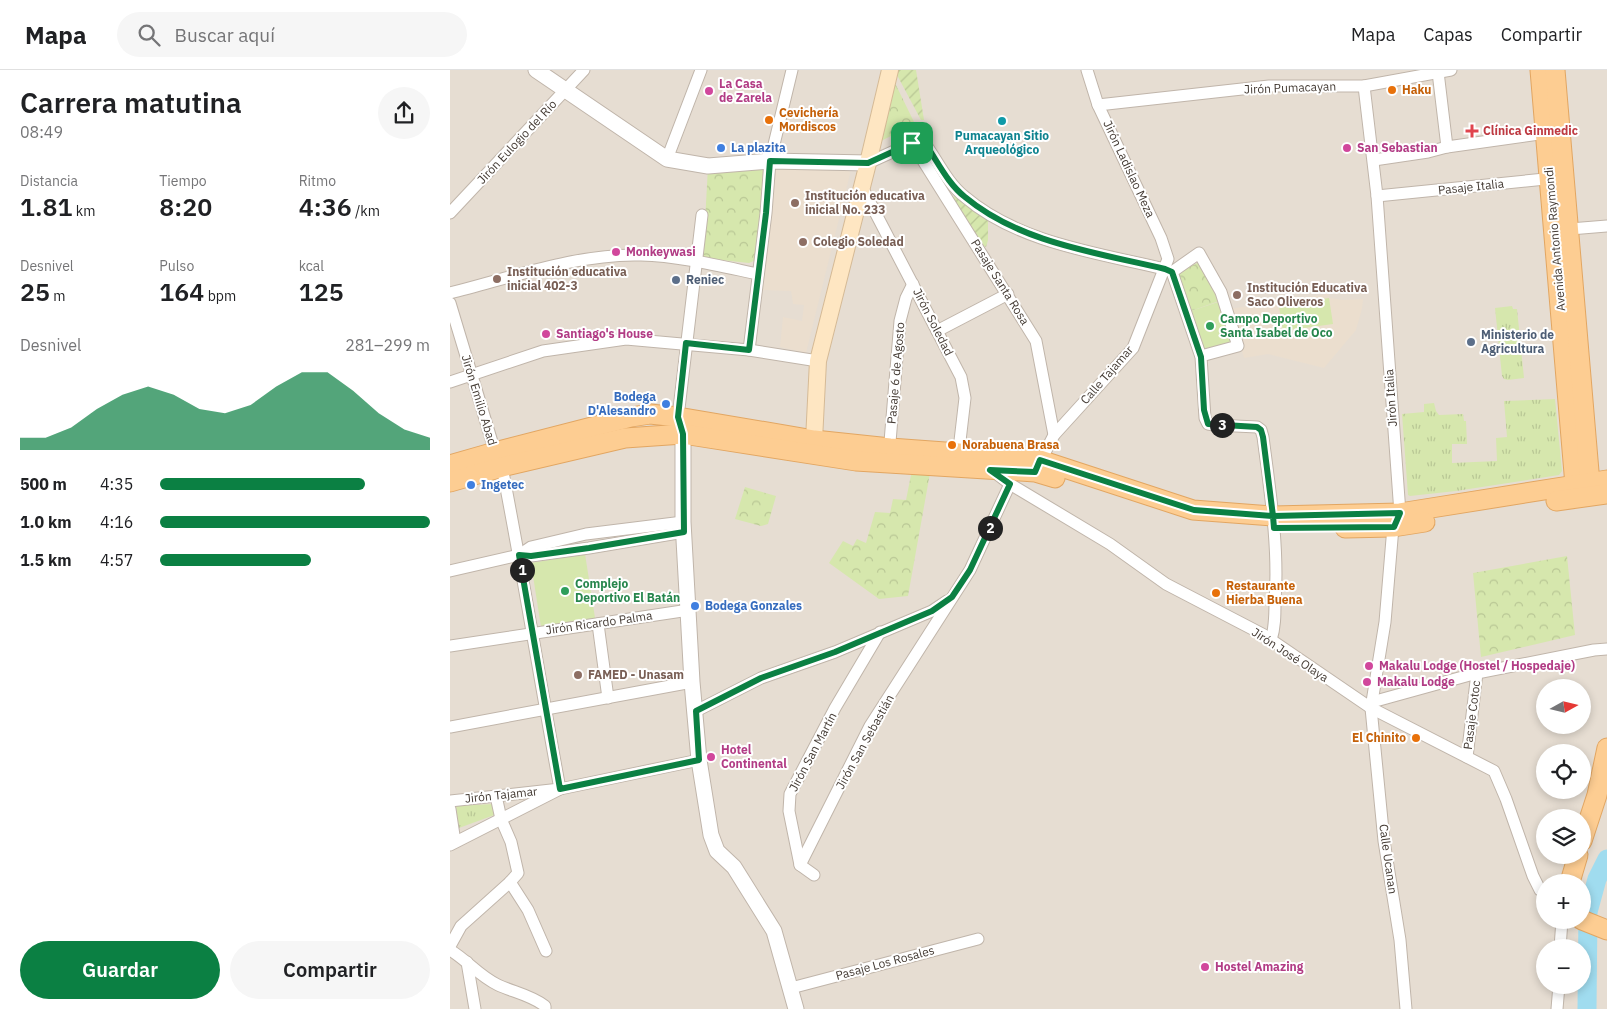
<!DOCTYPE html>
<html lang="es">
<head>
<meta charset="utf-8">
<style>
  body { margin:0; font-family:"IBM Plex Sans",sans-serif; background:#f6f6f6; color:#202124; height:100vh; display:flex; flex-direction:column; font-size:19px; white-space:nowrap }
  * { box-sizing:border-box; margin:0 }
  p { font-size:16px; color:#757577 }
  .icon { flex:none; width:28px; height:28px; fill:none; stroke:currentColor; stroke-width:2; stroke-linecap:round; stroke-linejoin:round }
  .map { position:relative; flex:1; overflow:hidden }
  .panel { display:flex; flex-direction:column; background:#fff; width:450px }
  .panel>* { flex:none }
  .needle { width:32px; rotate:82deg }
  .buttons { position:absolute; left:1086px; top:609px; display:grid; gap:10px }
  .buttons a { display:grid; place-items:center; width:55px; height:55px; border-radius:50%; background:#fff; box-shadow:0 2px 8px #0003; font-size:25px }
  .pin { position:absolute; display:grid; place-items:center; width:42px; height:42px; color:#fff; margin:-21px; border-radius:10px; box-shadow:0 2px 8px #0006 }
  .km { position:absolute; width:25px; height:25px; margin:-12px; border-radius:50%; background:#222; color:#fff; font-size:14px; line-height:25px; text-align:center }
  .round { display:grid; place-items:center; flex:none; width:52px; height:52px; border-radius:26px; background:#f6f6f6 }
  .head { display:flex; align-items:center; justify-content:space-between; height:85px; padding:0 20px }
  h1 { font-size:28px; font-weight:600; line-height:38px }
  .stats { display:grid; grid-template-columns:repeat(3,1fr); gap:8px; height:85px; padding:5px 20px }
  .stats div { display:grid; align-content:center }
  .stats b { font-size:25px; font-weight:600 }
  .stats small { font-size:14px; font-weight:400 }
  .stats p { font-size:14px }
  .chart { height:140px; padding:10px 20px }
  .chart p { display:flex; justify-content:space-between }
  .chart svg { width:100%; height:90px; margin-top:5px; fill:#0b8043; opacity:.7 }
  .primary-button { display:flex; gap:10px; margin-top:auto; padding:10px 20px }
  .primary-button a { flex:1; height:58px; border-radius:30px; background:#0b8043; color:#fff; font-size:20px; font-weight:600; line-height:58px; text-align:center }
  .primary-button a+a { background:#f6f6f6; color:#202124 }
  ul { padding:0 20px; list-style:none; font-size:16px }
  li { display:grid; grid-template-columns:80px 60px 1fr; align-items:center; height:38px }
  li i { height:12px; border-radius:6px; background:#0b8043 }
  header { display:flex; align-items:center; gap:30px; box-sizing:border-box; height:70px; padding:0 25px; background:#fff; border-bottom:1px solid #e0e0e0 }
  header strong { font-size:24px }
  nav { display:flex; gap:28px; margin-inline-start:auto; font-size:18px }
  .search { width:350px; height:45px; background:#f6f6f6; display:flex; align-items:center; gap:12px; box-sizing:border-box; padding:0 18px; border-radius:28px; color:#757577; font-size:19px }
  main { display:flex; flex:1; min-height:0 }
  .map>svg:first-child { display:block }
  .residential { fill:#e6ddd2; fill-rule:evenodd }
  .education { fill:#ebdece }
  .grass { fill:url(#grass-tufts) }
  .park { fill:url(#park-crowns) }
  .garden { fill:url(#garden-furrows) }
  .pitch { fill:#d6e7ad }
  .lines { fill:none; stroke-linecap:round; stroke-linejoin:round }
  .river { stroke:#a0dcef; stroke-width:19 }
  .minor-casing { stroke:#c0b5aa; stroke-width:13 }
  .tertiary-casing { stroke:#c0b5aa; stroke-width:17 }
  .secondary-casing { stroke:#d5ba96; stroke-width:18 }
  .primary-casing { stroke:#e2a662; stroke-width:21 }
  .minor { stroke:#fff; stroke-width:11 }
  .tertiary { stroke:#fff; stroke-width:15 }
  .secondary { stroke:#fee6c2; stroke-width:16 }
  .primary { stroke:#fdcd92; stroke-width:19 }
  .route-casing { stroke:#fff; stroke-width:10 }
  .route { stroke:#0b8043; stroke-width:6 }
  .food-dot { fill:#e8710a; stroke:#fff; stroke-width:2 }
  .hotel-dot { fill:#d1479c; stroke:#fff; stroke-width:2 }
  .culture-dot { fill:#0f9aa8; stroke:#fff; stroke-width:2 }
  .health-dot { fill:#e0444e; stroke:#fff; stroke-width:2 }
  .shop-dot { fill:#3f7fe0; stroke:#fff; stroke-width:2 }
  .education-dot { fill:#8d6e63; stroke:#fff; stroke-width:2 }
  .service-dot { fill:#5c6f8a; stroke:#fff; stroke-width:2 }
  .leisure-dot { fill:#2e9e5b; stroke:#fff; stroke-width:2 }
  .labels { text-anchor:middle; stroke-width:4; stroke-linejoin:round; paint-order:stroke }
  .hotel-label { font-size:12px; font-weight:bold; fill:#b23c85; stroke:#fff; text-anchor:start }
  .street-label { font-size:12px; fill:#443b34; stroke:#fff }
  .food-label { font-size:12px; font-weight:bold; fill:#c56008; stroke:#fff; text-anchor:start }
  .health-label { font-size:12px; font-weight:bold; fill:#be3a42; stroke:#fff; text-anchor:start }
  .culture-label { font-size:12px; font-weight:bold; fill:#0d838f; stroke:#fff }
  .shop-label { font-size:12px; font-weight:bold; fill:#366cbe; stroke:#fff; text-anchor:start }
  .education-label { font-size:12px; font-weight:bold; fill:#785e54; stroke:#fff; text-anchor:start }
  .service-label { font-size:12px; font-weight:bold; fill:#4e5e75; stroke:#fff; text-anchor:start }
  .leisure-label { font-size:12px; font-weight:bold; fill:#27864d; stroke:#fff; text-anchor:start }
</style>
</head>
<body>
<header>
<strong>Mapa</strong>
<div class="search"><svg class="icon" aria-label="search" viewBox="0 0 24 24"><circle cx="10" cy="10" r="6"/><path d="M15 15l6 6"/></svg>Buscar aquí</div>
<nav><a>Mapa</a><a>Capas</a><a>Compartir</a></nav>
</header>
<main>
<section class="panel">
<div class="head"><div><h1>Carrera matutina</h1><p>08:49</p></div><a class="round"><svg class="icon" aria-label="share" viewBox="0 0 24 24"><path d="M12 15V3M7 8l5-5 5 5M5 13v7h14v-7"/></svg></a></div>
<div class="stats">
<div><p>Distancia</p><b>1.81<small> km</small></b></div>
<div><p>Tiempo</p><b>8:20</b></div>
<div><p>Ritmo</p><b>4:36<small> /km</small></b></div>
</div>
<div class="stats">
<div><p>Desnivel</p><b>25<small> m</small></b></div>
<div><p>Pulso</p><b>164<small> bpm</small></b></div>
<div><p>kcal</p><b>125</b></div>
</div>
<div class="chart"><p><span>Desnivel</span>281–299 m</p>
<svg viewBox="0 0 160 44" preserveAspectRatio="none"><path d="M0 44V38L10 38L20 33L30 24L40 17L50 13L60 17L70 24L80 26L90 22L100 13L110 6L120 6L130 15L140 26L150 34L160 38V44z"/></svg>
</div>
<ul>
<li><b>500 m</b>4:35<i style="width:76%"></i></li>
<li><b>1.0 km</b>4:16<i style="width:100%"></i></li>
<li><b>1.5 km</b>4:57<i style="width:56%"></i></li>
</ul>
<div class="primary-button"><a>Guardar</a><a>Compartir</a></div>
</section>
<div class="map">
<svg width="1157" height="939" viewBox="0 0 1157 939">
  <defs>
    <pattern id="grass-tufts" width="24" height="20" patternUnits="userSpaceOnUse" patternTransform="scale(1.25)"><rect width="24" height="20" fill="#d6e7ad"/><path d="M3 7l-1-3M5 7V3M7 7l1-3M15 17l-1-3M17 17v-4M19 17l1-3" fill="none" stroke="#b9c795"/></pattern>
    <pattern id="park-crowns" width="20" height="18" patternUnits="userSpaceOnUse" patternTransform="scale(1.25)"><rect width="20" height="18" fill="#d6e7ad"/><path d="M2 6a3 3 0 1 1 6 0M12 15a3 3 0 1 1 6 0" fill="none" stroke="#b9c795"/></pattern>
    <pattern id="garden-furrows" width="10" height="10" patternUnits="userSpaceOnUse" patternTransform="scale(1.25)"><rect width="10" height="10" fill="#d6e7ad"/><path d="M-1 1l2-2M0 10L10 0M9 11l2-2" fill="none" stroke="#b9c795"/></pattern>
  </defs>
  <rect width="100%" height="100%" fill="#f2ece4"/>
  <!-- residential -->
  <path class="residential" d="M0,0H1157V939H0ZM1095,618H1132V655H1095ZM1095,682H1132V720H1095ZM1095,748H1132V785H1095ZM1095,812H1132V850H1095ZM1095,878H1132V915H1095Z"/>
  <!-- education -->
  <g class="education">
    <polygon points="399,97 400,104 356,283 330,277 333,247 352,251 354,235 343,234 341,221 312,220 325,100"/>
    <polygon points="878,224 880,228 893,230 913,229 912,239 906,260 874,298 818,284 794,288 779,239"/>
  </g>
  <!-- grass -->
  <g class="grass">
    <polygon points="1062,236 1063,239 1067,239 1074,308 1058,310 1054,309 1052,306 1045,238"/>
    <polygon points="1105,329 1112,401 1109,405 1006,421 960,426 958,425 952,344 974,342 974,334 984,333 986,341 989,345 1013,344 1014,351 1016,351 1017,374 1002,374 1002,393 1047,391 1046,368 1057,367 1054,331"/>
    <polygon points="43,734 47,744 9,758 6,736"/>
  </g>
  <!-- park -->
  <g class="park">
    <polygon points="443,9 465,54 427,73"/>
    <polygon points="258,97 316,99 306,190 299,193 253,188"/>
    <polygon points="751,191 772,230 741,241 728,203"/>
    <polygon points="462,400 480,403 458,526 429,529 379,493 393,471 403,476 407,469 416,473 425,442 440,443 443,429 456,430"/>
    <polygon points="295,417 326,426 318,454 311,456 285,449"/>
    <polygon points="1117,486 1125,565 1031,587 1023,503"/>
  </g>
  <!-- garden -->
  <g class="garden">
    <polygon points="448,0 466,0 474,50 471,50 447,5"/>
    <polygon points="507,125 515,135 538,148 538,170 536,177 534,176 503,130 503,127"/>
  </g>
  <!-- pitch -->
  <g class="pitch">
    <polygon points="879,228 883,254 833,261 829,236"/>
    <polygon points="768,232 782,273 755,282 741,241"/>
    <polygon points="135,484 145,548 91,557 81,493"/>
  </g>
  <g class="lines">
    <!-- river -->
    <polyline class="river" points="1137,939 1138,842 1147,809 1157,789"/>
    <!-- minor casing -->
    <g class="minor-casing">
      <g id="minor">
        <polyline points="988,2 997,77"/>
        <polyline points="914,16 927,126 950,443 943,457 935,552 921,638 934,771 950,870 956,939"/>
        <polyline points="648,35 819,16 914,16 1001,0"/>
        <polyline points="462,73 586,271 604,365"/>
        <polyline points="217,89 251,0"/>
        <polyline points="924,90 978,82 997,77 1096,63"/>
        <path d="M418,93L462,73L469,70L474,72C487,90 497,113 515,127C569,173 648,183 715,199L722,202L749,183L771,222L788,276L751,286"/>
        <polyline points="412,117 511,307 515,328 508,388"/>
        <polyline points="927,126 1105,108"/>
        <polyline points="0,143 134,0"/>
        <polyline points="1120,159 1157,156"/>
        <path d="M722,202L751,287L755,348L758,354L764,355L807,357L811,360L813,367C820,421 829,477 825,532C825,545 825,558 821,570"/>
        <path d="M0,223C60,208 129,183 191,185C230,186 270,196 308,204"/>
        <path d="M0,233L45,382L52,397C73,504 90,611 110,719L0,775"/>
        <polyline points="487,261 558,224"/>
        <polyline points="299,280 316,143 320,91 342,0"/>
        <polyline points="0,312 93,281 176,269 299,280 368,291"/>
        <polyline points="228,347 252,145"/>
        <polyline points="439,384 450,251 456,228 463,214"/>
        <polyline points="589,394 604,365 683,278 718,189 711,168 648,35 637,0"/>
        <polyline points="543,401 560,414 660,474 716,514 814,565 921,638 1044,701 1056,729 1083,806 1090,820 1095,824"/>
        <polyline points="69,485 81,477 136,464 233,452"/>
        <polyline points="0,501 69,485 81,486 139,478 234,462"/>
        <polyline points="148,554 158,628"/>
        <polyline points="0,576 239,540"/>
        <polyline points="922,632 1027,603 1144,580 1157,579"/>
        <polyline points="246,641 311,608 385,582 482,541 497,531"/>
        <polyline points="0,657 242,612"/>
        <polyline points="1017,687 1027,603"/>
        <polyline points="0,731 110,719 249,690"/>
        <polyline points="0,739 5,772"/>
        <polyline points="350,795 420,656 520,500 560,414"/>
        <polyline points="364,805 350,795 339,741 340,724 385,638 430,562"/>
        <polyline points="60,812 78,840 96,881"/>
        <polyline points="0,876 11,856 60,812 68,803 61,772 51,749 46,726"/>
        <polyline points="1110,878 1112,850"/>
        <path d="M0,880C17,890 29,906 48,915C63,922 81,925 95,936V939"/>
        <polyline points="17,892 25,939"/>
        <polyline points="341,918 528,869"/>
        <polyline points="1107,939 1109,915"/>
      </g>
    </g>
    <!-- tertiary casing -->
    <g class="tertiary-casing">
      <g id="tertiary">
        <polyline points="86,0 217,89 258,96 320,91 418,93"/>
        <polyline points="230,353 233,364 233,452 242,612 249,690 261,765 267,781 284,797 324,861 346,939"/>
      </g>
    </g>
    <!-- secondary casing -->
    <g class="secondary-casing">
      <polyline id="secondary" points="360,381 364,370 368,291 418,93 440,0"/>
    </g>
    <!-- primary casing -->
    <g class="primary-casing">
      <g id="primary">
        <polyline points="1090,0 1126,427"/>
        <polyline points="1105,0 1141,425"/>
        <polyline points="0,395 45,382 181,347 200,344 228,347 364,370 440,378 578,388 590,390 743,440 823,446 950,443 1157,410"/>
        <polyline points="0,412 52,397 175,368 233,364 406,391 585,402 605,408"/>
        <polyline points="1106,431 1157,424"/>
        <polyline points="895,458 943,457 975,452"/>
        <polyline points="1132,771 1147,725 1157,678"/>
        <polyline points="1120,812 1128,785"/>
        <polyline points="1132,850 1157,860"/>
      </g>
    </g>
    <!-- minor -->
    <use href="#minor" class="minor"/>
    <!-- tertiary -->
    <use href="#tertiary" class="tertiary"/>
    <!-- secondary -->
    <use href="#secondary" class="secondary"/>
    <!-- primary -->
    <use href="#primary" class="primary"/>
  </g>
  <g class="lines">
    <!-- route casing -->
    <g class="route-casing">
      <path id="route" d="M462,73L418,93L320,91L316,143L299,280L236,273L228,347L233,364L234,462L139,478L81,486L69,485L110,719L249,690L246,641L311,608L385,582L482,541L502,527L520,500L560,414L540,400L585,402L590,390L744,440L823,446L950,443L944,457L824,458L823,446L813,367L811,360L807,357L758,354L754,340L751,287L722,202L715,199C648,183 570,173 515,127C497,113 487,90 474,72L469,70L462,73"/>
    </g>
    <!-- route -->
    <use href="#route" class="route"/>
  </g>
  <!-- markers -->
  <g class="food-dot">
    <circle cx="942" cy="20" r="5"/>
    <circle cx="319" cy="50" r="5"/>
    <circle cx="502" cy="375" r="5"/>
    <circle cx="766" cy="523" r="5"/>
    <circle cx="966" cy="668" r="5"/>
  </g>
  <g class="hotel-dot">
    <circle cx="259" cy="21" r="5"/>
    <circle cx="897" cy="78" r="5"/>
    <circle cx="166" cy="182" r="5"/>
    <circle cx="96" cy="264" r="5"/>
    <circle cx="919" cy="596" r="5"/>
    <circle cx="917" cy="612" r="5"/>
    <circle cx="261" cy="687" r="5"/>
    <circle cx="755" cy="897" r="5"/>
  </g>
  <circle class="culture-dot" cx="552" cy="51" r="5"/>
  <path class="health-dot" d="M1019.5 53.5h5v5h5v5h-5v5h-5v-5h-5v-5h5z"/>
  <g class="shop-dot">
    <circle cx="271" cy="78" r="5"/>
    <circle cx="216" cy="334" r="5"/>
    <circle cx="21" cy="415" r="5"/>
    <circle cx="245" cy="536" r="5"/>
  </g>
  <g class="education-dot">
    <circle cx="345" cy="133" r="5"/>
    <circle cx="353" cy="172" r="5"/>
    <circle cx="47" cy="209" r="5"/>
    <circle cx="787" cy="225" r="5"/>
    <circle cx="128" cy="605" r="5"/>
  </g>
  <g class="service-dot">
    <circle cx="226" cy="210" r="5"/>
    <circle cx="1021" cy="272" r="5"/>
  </g>
  <g class="leisure-dot">
    <circle cx="760" cy="256" r="5"/>
    <circle cx="115" cy="521" r="5"/>
  </g>
  <g class="labels">
    <!-- hotel labels -->
    <g class="hotel-label">
      <text x="269" y="18">La Casa<tspan x="269" dy="14">de Zarela</tspan></text>
      <text x="907" y="82">San Sebastian</text>
      <text x="176" y="186">Monkeywasi</text>
      <text x="106" y="268">Santiago's House</text>
      <text x="929" y="600">Makalu Lodge (Hostel / Hospedaje)</text>
      <text x="927" y="616">Makalu Lodge</text>
      <text x="271" y="684">Hotel<tspan x="271" dy="14">Continental</tspan></text>
      <text x="765" y="901">Hostel Amazing</text>
    </g>
    <!-- street labels -->
    <g class="street-label">
      <text transform="translate(840 18) rotate(-2)" y="4">Jirón Pumacayan</text>
      <text transform="translate(67 72) rotate(-47)" y="4">Jirón Eulogio del Río</text>
      <text transform="translate(679 99) rotate(65)" y="4">Jirón Ladislao Meza</text>
      <text transform="translate(1021 117) rotate(-6)" y="4">Pasaje Italia</text>
      <text transform="translate(1105 169) rotate(-95)" y="4">Avenida Antonio Raymondi</text>
      <text transform="translate(550 212) rotate(58)" y="4">Pasaje Santa Rosa</text>
      <text transform="translate(483 252) rotate(63)" y="4">Jirón Soledad</text>
      <text transform="translate(446 303) rotate(-85)" y="4">Pasaje 6 de Agosto</text>
      <text transform="translate(657 305) rotate(-49)" y="4">Calle Tajamar</text>
      <text transform="translate(941 328) rotate(-94)" y="4">Jirón Italia</text>
      <text transform="translate(29 330) rotate(73)" y="4">Jirón Emilio Abad</text>
      <text transform="translate(149 553) rotate(-8)" y="4">Jirón Ricardo Palma</text>
      <text transform="translate(840 585) rotate(33)" y="4">Jirón José Olaya</text>
      <text transform="translate(1022 645) rotate(-83)" y="4">Pasaje Cotoc</text>
      <text transform="translate(415 672) rotate(-61)" y="4">Jirón San Sebastián</text>
      <text transform="translate(363 682) rotate(-62)" y="4">Jirón San Martín</text>
      <text transform="translate(51 725) rotate(-6)" y="4">Jirón Tajamar</text>
      <text transform="translate(938 789) rotate(82)" y="4">Calle Ucanan</text>
      <text transform="translate(435 893) rotate(-15)" y="4">Pasaje Los Rosales</text>
    </g>
    <!-- food labels -->
    <g class="food-label">
      <text x="952" y="24">Haku</text>
      <text x="329" y="47">Cevichería<tspan x="329" dy="14">Mordiscos</tspan></text>
      <text x="512" y="379">Norabuena Brasa</text>
      <text x="776" y="520">Restaurante<tspan x="776" dy="14">Hierba Buena</tspan></text>
      <text x="956" y="672" text-anchor="end">El Chinito</text>
    </g>
    <!-- health labels -->
    <g class="health-label">
      <text x="1033" y="65">Clínica Ginmedic</text>
    </g>
    <!-- culture labels -->
    <g class="culture-label">
      <text x="552" y="70">Pumacayan Sitio<tspan x="552" dy="14">Arqueológico</tspan></text>
    </g>
    <!-- shop labels -->
    <g class="shop-label">
      <text x="281" y="82">La plazita</text>
      <text x="206" y="331" text-anchor="end">Bodega<tspan x="206" dy="14">D'Alesandro</tspan></text>
      <text x="31" y="419">Ingetec</text>
      <text x="255" y="540">Bodega Gonzales</text>
    </g>
    <!-- education labels -->
    <g class="education-label">
      <text x="355" y="130">Institución educativa<tspan x="355" dy="14">inicial No. 233</tspan></text>
      <text x="363" y="176">Colegio Soledad</text>
      <text x="57" y="206">Institución educativa<tspan x="57" dy="14">inicial 402-3</tspan></text>
      <text x="797" y="222">Institución Educativa<tspan x="797" dy="14">Saco Oliveros</tspan></text>
      <text x="138" y="609">FAMED - Unasam</text>
    </g>
    <!-- service labels -->
    <g class="service-label">
      <text x="236" y="214">Reniec</text>
      <text x="1031" y="269">Ministerio de<tspan x="1031" dy="14">Agricultura</tspan></text>
    </g>
    <!-- leisure labels -->
    <g class="leisure-label">
      <text x="770" y="253">Campo Deportivo<tspan x="770" dy="14">Santa Isabel de Oco</tspan></text>
      <text x="125" y="518">Complejo<tspan x="125" dy="14">Deportivo El Batán</tspan></text>
    </g>
  </g>
</svg>
<div class="buttons">
<a><svg class="needle" viewBox="-14 -14 28 28"><path d="M0-13l5 13h-10z" fill="#e53935"/><path d="M0 13l5-13h-10z" fill="#757577"/></svg></a>
<a><svg class="icon" aria-label="locate" viewBox="0 0 24 24"><circle cx="12" cy="12" r="6"/><path d="M12 2v4M12 18v4M2 12h4M18 12h4"/></svg></a>
<a><svg class="icon" aria-label="layers" viewBox="0 0 24 24"><path d="M12 4l9 5-9 5-9-5zM3 14l9 5 9-5"/></svg></a>
<a>+</a>
<a>−</a>
</div>
<div class="pin" style="left:462px;top:73px;background:#1e9e55"><svg class="icon" aria-label="arrive" viewBox="0 0 24 24"><path d="M6 21V4h12l-3 4 3 4H6"/></svg></div>
<b class="km" style="left:72px;top:500px">1</b>
<b class="km" style="left:540px;top:458px">2</b>
<b class="km" style="left:772px;top:355px">3</b>
</div>
</main>
</body>
</html>
